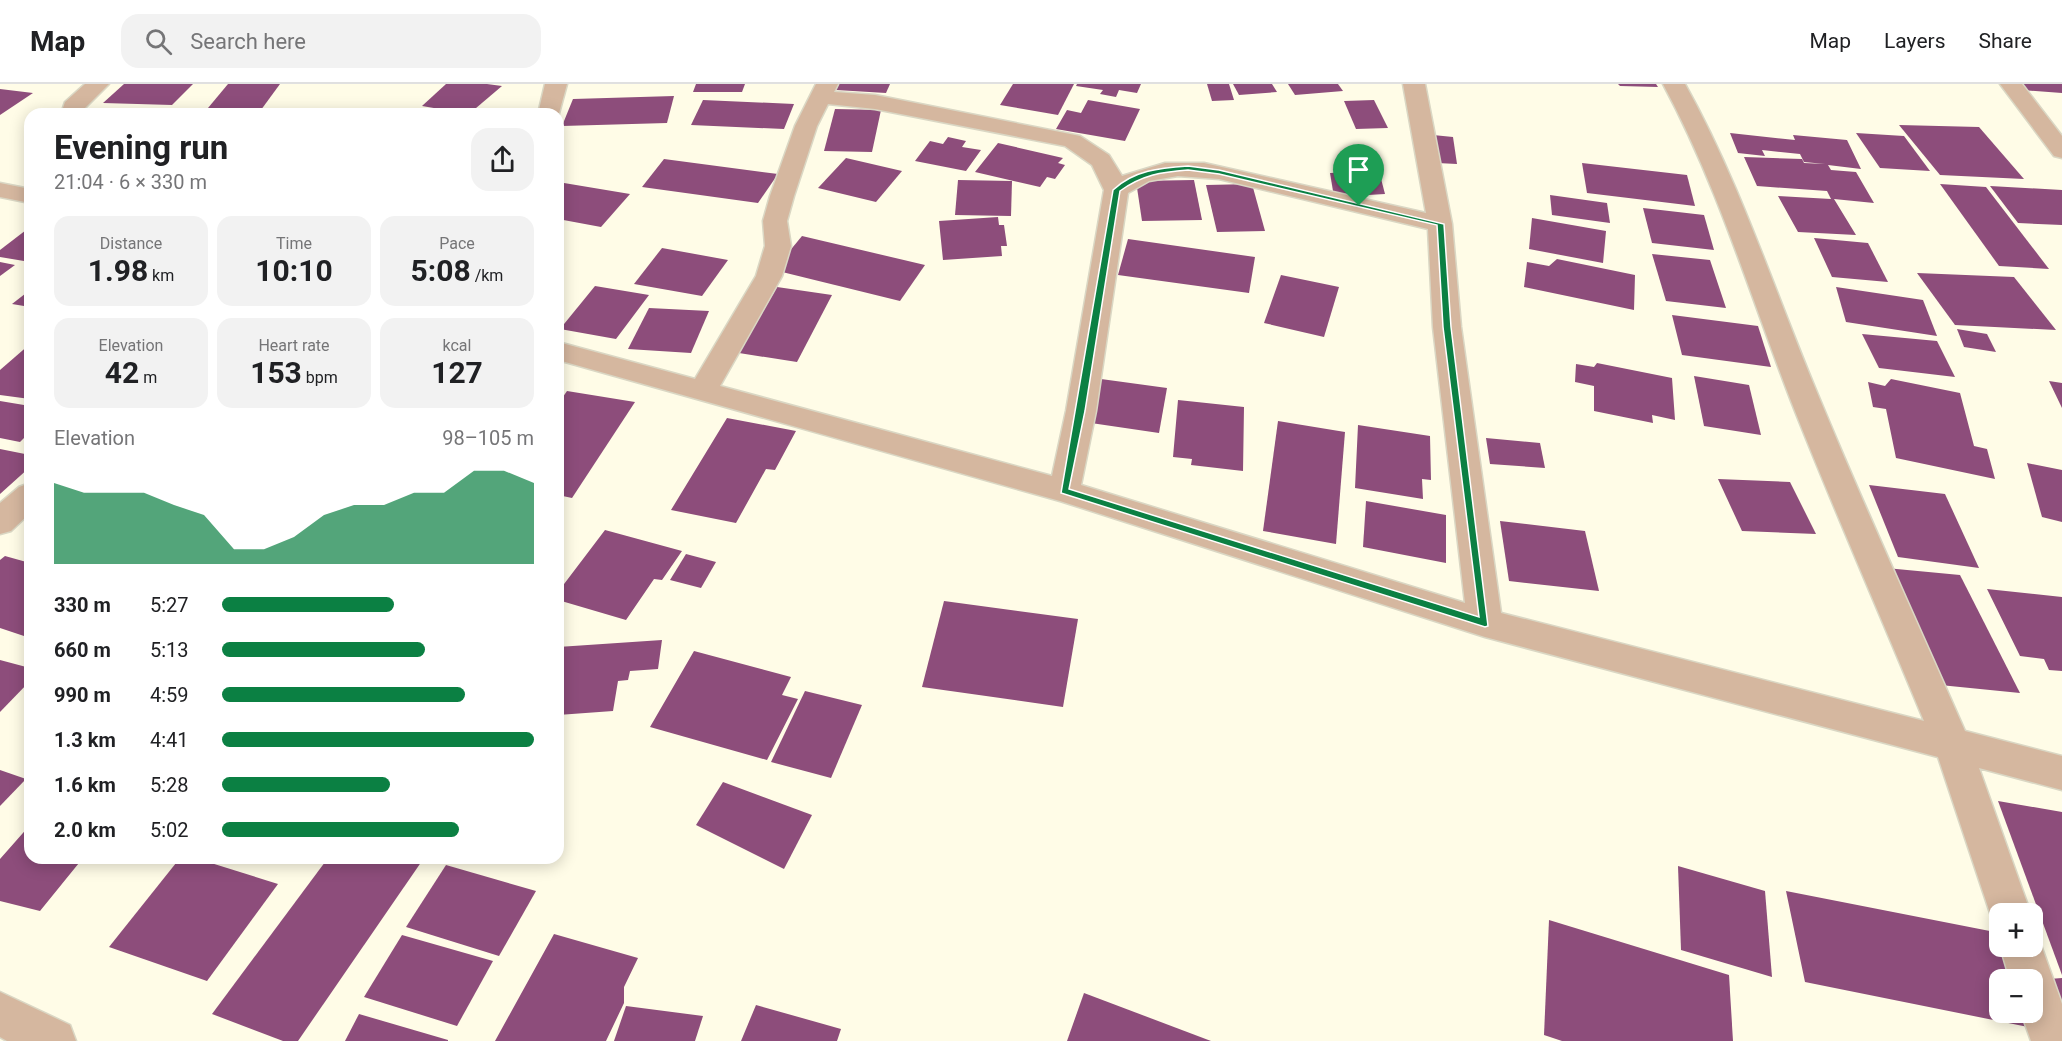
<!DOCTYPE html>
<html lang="en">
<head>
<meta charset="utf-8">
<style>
  body { margin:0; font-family:Roboto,sans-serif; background:#f2f2f2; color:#202124; height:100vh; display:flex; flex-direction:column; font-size:22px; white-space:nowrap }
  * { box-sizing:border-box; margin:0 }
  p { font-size:20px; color:#757577 }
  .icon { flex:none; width:33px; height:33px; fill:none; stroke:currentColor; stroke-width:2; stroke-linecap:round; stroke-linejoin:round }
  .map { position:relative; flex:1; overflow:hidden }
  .drawer { position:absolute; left:24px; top:24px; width:540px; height:756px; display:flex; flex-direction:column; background:#fff; border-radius:18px; box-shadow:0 3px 15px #0003 }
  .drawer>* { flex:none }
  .buttons { position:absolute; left:1989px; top:819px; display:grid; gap:12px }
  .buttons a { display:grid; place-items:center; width:54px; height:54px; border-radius:12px; background:#fff; box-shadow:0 3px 15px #0003; font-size:30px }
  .pin { position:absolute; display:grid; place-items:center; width:51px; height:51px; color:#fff; margin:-62px -26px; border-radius:50% 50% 50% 0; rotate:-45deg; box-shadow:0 0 6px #0007 }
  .pin .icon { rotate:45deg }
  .round { display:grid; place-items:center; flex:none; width:63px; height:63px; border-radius:18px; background:#f2f2f2 }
  .summary { display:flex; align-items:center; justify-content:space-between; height:102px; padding:0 30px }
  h1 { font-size:33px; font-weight:700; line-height:45px }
  .stats { display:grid; grid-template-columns:repeat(3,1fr); gap:9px; height:102px; padding:6px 30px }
  .stats div { display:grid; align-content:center; border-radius:15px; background:#f2f2f2; text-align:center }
  .stats b { font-size:30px; font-weight:700 }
  .stats small { font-size:16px; font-weight:400 }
  .stats p { font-size:16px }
  .chart { height:168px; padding:12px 30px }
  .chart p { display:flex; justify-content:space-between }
  .chart svg { width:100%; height:108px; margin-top:6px; fill:#0b8043; opacity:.7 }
  ul { padding:0 30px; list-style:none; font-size:20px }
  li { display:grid; grid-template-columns:96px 72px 1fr; align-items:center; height:45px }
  li i { height:15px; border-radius:8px; background:#0b8043 }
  header { display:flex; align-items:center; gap:36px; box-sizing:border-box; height:84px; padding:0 30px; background:#fff; border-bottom:2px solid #e0e0e0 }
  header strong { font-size:28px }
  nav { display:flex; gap:33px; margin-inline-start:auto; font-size:21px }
  .search { width:420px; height:54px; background:#f2f2f2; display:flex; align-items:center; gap:15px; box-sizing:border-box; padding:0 21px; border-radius:18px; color:#757577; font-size:22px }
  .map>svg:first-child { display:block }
  .building { fill:#8d4d7b }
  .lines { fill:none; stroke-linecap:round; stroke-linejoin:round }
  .street-casing { stroke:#dad7c4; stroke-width:3 }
  .street { fill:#d5b79f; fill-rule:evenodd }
  .route { fill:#0b8043; stroke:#fff; stroke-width:1.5; fill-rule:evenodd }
</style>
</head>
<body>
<header>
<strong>Map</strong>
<div class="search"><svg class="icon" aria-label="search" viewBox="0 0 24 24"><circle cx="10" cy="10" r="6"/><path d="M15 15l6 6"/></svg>Search here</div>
<nav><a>Map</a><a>Layers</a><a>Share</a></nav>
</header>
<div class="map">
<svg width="2062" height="957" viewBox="0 0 2062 957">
  <rect width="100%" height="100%" fill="#fffce7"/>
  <!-- building -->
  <g class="building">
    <polygon points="124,0 193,0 172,21 103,19"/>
    <polygon points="228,0 280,0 258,30 203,30"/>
    <polygon points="446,0 487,0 502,2 469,30 422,22"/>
    <polygon points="696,0 745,0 742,8 693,8"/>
    <polygon points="839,0 890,0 886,9 836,6"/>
    <polygon points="1013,0 1074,0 1058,31 1000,21"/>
    <polygon points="1077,0 1141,0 1137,9 1119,6 1116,13 1100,10 1103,6 1076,2"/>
    <polygon points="1207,0 1229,0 1234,16 1212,17"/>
    <polygon points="1233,0 1272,0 1277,8 1239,11"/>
    <polygon points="1288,0 1338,0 1343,7 1295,11"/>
    <polygon points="1618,0 1656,0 1658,3 1620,2"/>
    <polygon points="2017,0 2062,0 2062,9 2022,6"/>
    <polygon points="0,5 33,9 0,31"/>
    <polygon points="674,12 667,39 562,42 573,15"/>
    <polygon points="703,16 794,20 784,45 691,41"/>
    <polygon points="1088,16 1140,25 1125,57 1056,45 1067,26 1081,29"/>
    <polygon points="1374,16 1388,44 1356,45 1344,17"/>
    <polygon points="835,25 881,26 872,68 824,67"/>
    <polygon points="1899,41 1979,43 2024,95 1940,91"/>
    <polygon points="1730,49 1795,56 1793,51 1847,56 1861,85 1828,81 1831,86 1856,88 1874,119 1834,115 1856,151 1798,148 1778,112 1831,115 1827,107 1757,102 1744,73 1802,75 1804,79 1825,80 1804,78 1800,70 1762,66 1765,72 1738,69"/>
    <polygon points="1856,49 1904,52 1930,87 1880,84"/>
    <polygon points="1433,51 1453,53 1457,80 1437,79"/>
    <polygon points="948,53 966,57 962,63 981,66 966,87 915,77 930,57 943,60"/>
    <polygon points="998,59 1063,74 1058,79 1065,81 1055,95 1047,93 1040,103 975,88"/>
    <polygon points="846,74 902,87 876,118 818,104"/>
    <polygon points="664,75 778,90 758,119 642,103"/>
    <polygon points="1582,79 1687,91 1695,122 1587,109"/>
    <polygon points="1379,87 1385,110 1334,113 1330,89"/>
    <polygon points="958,96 1012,97 1011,132 955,131"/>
    <polygon points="1194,96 1202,136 1142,137 1136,97"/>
    <polygon points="564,99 630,110 601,143 558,135 558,105"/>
    <polygon points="1252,100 1265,147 1217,148 1206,101"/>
    <polygon points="1940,100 1986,103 2049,185 1999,182"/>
    <polygon points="1990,102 2062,106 2062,141 2018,139"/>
    <polygon points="1550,111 1607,119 1610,139 1552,131"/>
    <polygon points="1643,124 1704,131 1714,166 1652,159"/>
    <polygon points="998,133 999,141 1004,141 1007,162 1001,162 1002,172 943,176 939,137"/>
    <polygon points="1532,134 1606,147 1603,179 1529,165"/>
    <polygon points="30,143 30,178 0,173 0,166"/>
    <polygon points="802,152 925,181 900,217 774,186"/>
    <polygon points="1814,154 1868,159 1888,198 1832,193"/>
    <polygon points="1128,155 1255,173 1249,209 1118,191"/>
    <polygon points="662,164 728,176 702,212 634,200"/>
    <polygon points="1652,170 1710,176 1726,224 1666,217"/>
    <polygon points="1557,175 1635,191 1634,226 1524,203 1527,178 1549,182"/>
    <polygon points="0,178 15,181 0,192"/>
    <polygon points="1917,189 2014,193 2056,246 1955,241"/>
    <polygon points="1281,191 1339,203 1324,253 1264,239"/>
    <polygon points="595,202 649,211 616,255 560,245"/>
    <polygon points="777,203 832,211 797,278 739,269"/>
    <polygon points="1836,203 1923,216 1937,252 1846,238"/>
    <polygon points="30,206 30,223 12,220"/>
    <polygon points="649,224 709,227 691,269 628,265"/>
    <polygon points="1672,231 1758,242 1771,283 1682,271"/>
    <polygon points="1957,245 1987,250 1996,268 1964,263"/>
    <polygon points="1862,250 1937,257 1955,293 1879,284"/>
    <polygon points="30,260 30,315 0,311 0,286"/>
    <polygon points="1597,279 1672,294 1675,336 1652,331 1653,339 1594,327 1594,302 1575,298 1576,280 1594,283"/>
    <polygon points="1694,292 1749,301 1761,351 1704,342"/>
    <polygon points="1101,295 1167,304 1159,349 1091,339"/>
    <polygon points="1891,295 1960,309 1974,362 1987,365 1995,395 1896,374 1886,325 1873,323 1868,298 1885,302"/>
    <polygon points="2049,297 2062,299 2062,324"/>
    <polygon points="567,307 635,318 572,414 558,411 558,320"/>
    <polygon points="1178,316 1244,323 1243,387 1191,381 1192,375 1173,373"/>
    <polygon points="0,317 30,322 30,348 20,358 0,354"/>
    <polygon points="727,334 796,347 775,386 766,385 736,439 671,426"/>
    <polygon points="1278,337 1345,348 1336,460 1263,447"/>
    <polygon points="1358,341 1430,352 1431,396 1422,395 1423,415 1355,404"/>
    <polygon points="1486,354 1540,359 1545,384 1490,380"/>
    <polygon points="0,365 30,371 30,383 0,410"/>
    <polygon points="2027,379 2062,386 2062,438 2042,433"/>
    <polygon points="1718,395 1790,398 1816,450 1742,447"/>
    <polygon points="1869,401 1945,410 1979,484 1898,473"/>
    <polygon points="1366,417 1446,431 1446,479 1363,463"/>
    <polygon points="1500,437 1585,447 1599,507 1509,497"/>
    <polygon points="605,446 682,467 662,496 654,495 626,536 558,516 558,508"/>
    <polygon points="686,470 716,478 701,504 670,496"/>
    <polygon points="5,472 30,479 30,554 0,544 0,476"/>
    <polygon points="1886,484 1960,491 2020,609 1940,601"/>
    <polygon points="1987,505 2062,513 2062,587 2049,586 2044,575 2020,572"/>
    <polygon points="944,517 1078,535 1063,623 922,603"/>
    <polygon points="662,556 658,585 630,587 628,596 618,597 613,627 558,631 558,563"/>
    <polygon points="694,567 791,593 782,611 798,615 767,676 650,643"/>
    <polygon points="0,576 30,584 30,597 0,628"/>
    <polygon points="805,607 862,621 831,694 771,678"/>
    <polygon points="0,686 26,695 0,722"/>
    <polygon points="723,698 812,731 784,785 696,741"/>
    <polygon points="1998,717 2062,728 2062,891"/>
    <polygon points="30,741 30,774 83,774 40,827 0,817 0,775"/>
    <polygon points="180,774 195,774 278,800 207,897 109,863"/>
    <polygon points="273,774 297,774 293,780"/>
    <polygon points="328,774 424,774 298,957 283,957 212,930"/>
    <polygon points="446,781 536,807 499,872 406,843"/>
    <polygon points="1678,782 1765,807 1772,893 1681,866"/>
    <polygon points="1786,807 2000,849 2000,862 2005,862 2016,896 2000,896 2000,928 2028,928 2033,944 1805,898"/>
    <polygon points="1549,836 1729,891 1733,957 1562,957 1544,951"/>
    <polygon points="554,850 638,874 624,903 624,919 606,957 495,957"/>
    <polygon points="402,851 493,877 457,942 364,913"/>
    <polygon points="2062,894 2062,930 2049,895"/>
    <polygon points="1084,909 1211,957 1067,957"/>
    <polygon points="756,921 841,945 837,957 741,957"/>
    <polygon points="626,922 703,932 695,957 614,957"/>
    <polygon points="359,930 448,956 448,957 345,957"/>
  </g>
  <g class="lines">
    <!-- street casing -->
    <g class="street-casing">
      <g id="street">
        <polygon points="85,0 109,0 84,25 83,30 61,30 65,18"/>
        <polygon points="545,0 567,0 558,33 558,30 538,30"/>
        <path d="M816,0H838L834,8L875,11L1080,52L1109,71L1122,92L1165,79H1204L1426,129L1403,0H1425L1452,140L1461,243L1501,529L1924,637C1880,530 1833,424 1791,317C1750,211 1717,100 1663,0H1685C1741,100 1776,212 1821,318C1867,429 1917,538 1965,647L2062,672V706L1979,684L2031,830H2000V846L1995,844L1938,673L1485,553L1060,417L558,276V258L695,295L756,192L765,162L763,137L770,112L795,42ZM828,20L875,25L1065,62L1092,81L1104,106L1066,327L1052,392L720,302L782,192L791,162L787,137L794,112L817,42ZM1178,92L1219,95L1428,145L1433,243L1465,519L1081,401L1096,327L1128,109L1149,97Z"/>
        <polygon points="2000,0 2022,0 2062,52 2062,74 2054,72"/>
        <polygon points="0,99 30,105 30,119 0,113"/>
        <polygon points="30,399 30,429 11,447 0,450 0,419 19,403"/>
        <polygon points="2032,846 2036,847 2062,920 2062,957 2031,957 2021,928 2032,928 2032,896 2010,896 2000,862 2032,862"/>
        <polygon points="0,908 70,941 76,957 7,957 0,953"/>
      </g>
    </g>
    <!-- street -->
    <use href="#street" class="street"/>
  </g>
  <!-- route -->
  <path class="route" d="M1188,82L1219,86L1444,140L1451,243L1488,542L1485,543L1061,409L1113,106C1134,86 1160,84 1188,82ZM1188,86L1219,90L1437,141L1443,243L1479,533L1069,405L1085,327L1120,107C1142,91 1161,88 1188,86Z"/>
</svg>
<div class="buttons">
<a>+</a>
<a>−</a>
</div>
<div class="pin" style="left:1359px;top:122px;background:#1e9e55"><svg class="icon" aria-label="arrive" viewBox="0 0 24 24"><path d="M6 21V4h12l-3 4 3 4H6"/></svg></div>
<section class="drawer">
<div class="summary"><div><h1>Evening run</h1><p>21:04 · 6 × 330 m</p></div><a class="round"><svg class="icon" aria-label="share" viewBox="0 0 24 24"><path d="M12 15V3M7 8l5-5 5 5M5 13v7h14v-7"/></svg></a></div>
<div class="stats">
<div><p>Distance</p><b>1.98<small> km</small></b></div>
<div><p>Time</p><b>10:10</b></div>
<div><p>Pace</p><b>5:08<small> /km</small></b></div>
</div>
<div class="stats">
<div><p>Elevation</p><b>42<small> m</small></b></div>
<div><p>Heart rate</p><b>153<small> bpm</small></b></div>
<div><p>kcal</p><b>127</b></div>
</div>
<div class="chart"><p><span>Elevation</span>98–105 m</p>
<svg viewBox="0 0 160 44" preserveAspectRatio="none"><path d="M0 44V11L10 15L20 15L30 15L40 20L50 24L60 38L70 38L80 33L90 24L100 20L110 20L120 15L130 15L140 6L150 6L160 11V44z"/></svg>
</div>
<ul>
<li><b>330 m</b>5:27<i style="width:55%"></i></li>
<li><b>660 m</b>5:13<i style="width:65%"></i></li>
<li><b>990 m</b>4:59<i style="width:78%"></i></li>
<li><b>1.3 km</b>4:41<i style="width:100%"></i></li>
<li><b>1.6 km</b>5:28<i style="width:54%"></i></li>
<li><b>2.0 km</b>5:02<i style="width:76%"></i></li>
</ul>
</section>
</div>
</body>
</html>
